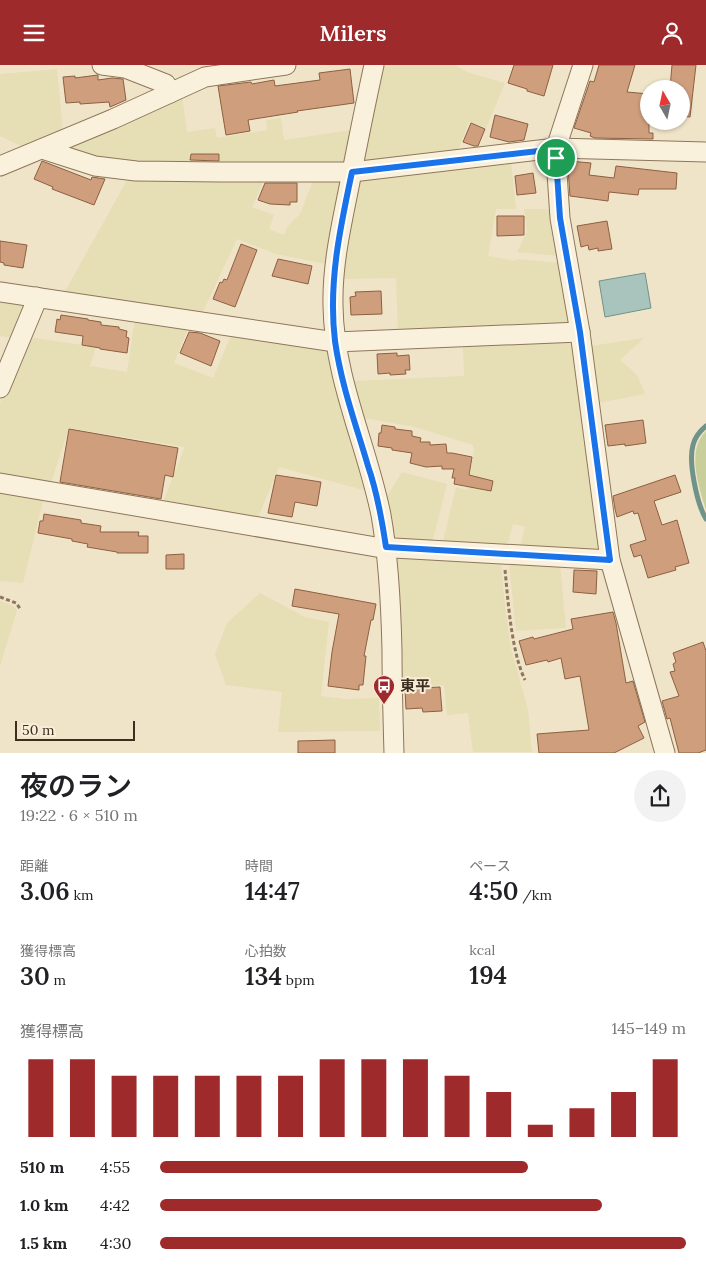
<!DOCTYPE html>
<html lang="ja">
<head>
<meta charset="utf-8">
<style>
  body { margin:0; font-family:Lora,"Noto Sans JP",serif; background:#f2f2f2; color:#202124; height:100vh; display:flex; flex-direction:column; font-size:19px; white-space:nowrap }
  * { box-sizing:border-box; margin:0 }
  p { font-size:16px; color:#757577 }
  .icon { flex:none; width:28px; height:28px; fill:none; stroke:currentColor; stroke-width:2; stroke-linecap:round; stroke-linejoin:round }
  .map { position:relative; height:688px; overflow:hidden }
  .panel { display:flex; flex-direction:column; background:#fff; flex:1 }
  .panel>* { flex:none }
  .needle { width:32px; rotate:351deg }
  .fabs { position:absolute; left:640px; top:15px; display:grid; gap:10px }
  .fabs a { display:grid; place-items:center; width:50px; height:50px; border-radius:50%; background:#fff; box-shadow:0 1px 4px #0004; font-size:25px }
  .scale { position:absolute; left:15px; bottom:12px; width:120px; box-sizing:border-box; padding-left:5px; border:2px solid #3d2e20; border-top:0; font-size:14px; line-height:18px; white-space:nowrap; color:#3d2e20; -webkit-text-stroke:4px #f7eed8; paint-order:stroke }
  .pin { position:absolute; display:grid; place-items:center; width:42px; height:42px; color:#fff; margin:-21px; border:2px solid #fff; border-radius:50%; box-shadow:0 1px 5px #0007 }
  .round { display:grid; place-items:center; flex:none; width:52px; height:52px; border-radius:26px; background:#f2f2f2 }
  .summary { display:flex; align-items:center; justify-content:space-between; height:85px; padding:0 20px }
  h1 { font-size:28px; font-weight:600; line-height:38px }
  .figures { display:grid; grid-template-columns:repeat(3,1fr); gap:8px; height:85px; padding:5px 20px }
  .figures div { display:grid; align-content:center }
  .figures b { font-size:25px; font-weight:600 }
  .figures small { font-size:14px; font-weight:400 }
  .figures p { font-size:14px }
  .chart { height:140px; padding:10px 20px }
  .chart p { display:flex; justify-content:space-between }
  .chart svg { width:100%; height:90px; margin-top:5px; stroke:#9e2a2b; stroke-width:6 }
  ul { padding:0 20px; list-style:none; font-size:16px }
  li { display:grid; grid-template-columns:80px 60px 1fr; align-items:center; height:38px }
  li i { height:12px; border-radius:6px; background:#9e2a2b }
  header { display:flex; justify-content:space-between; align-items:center; height:65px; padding:0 20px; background:#9e2a2b; color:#fff; font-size:22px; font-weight:600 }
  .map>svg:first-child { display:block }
  .farmland { fill:#e6deb5 }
  .green { fill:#c9cf9b }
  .water { fill:#a9c4bc; stroke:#6f938a }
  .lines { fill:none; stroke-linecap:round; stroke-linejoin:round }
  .stream { stroke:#6f938a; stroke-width:5 }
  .building { fill:#cf9f7d; stroke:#8d5f41 }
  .minor-casing { stroke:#8d765c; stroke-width:21 }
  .path { stroke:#8d765c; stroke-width:3; stroke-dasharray:4 2.5; stroke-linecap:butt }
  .minor { stroke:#faf1dc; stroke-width:19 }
  .route-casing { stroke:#fff; stroke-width:10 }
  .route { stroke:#1a73e8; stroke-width:6 }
  .labels { text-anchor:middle; stroke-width:4; stroke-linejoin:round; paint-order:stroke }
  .poi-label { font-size:15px; font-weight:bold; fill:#3d2e20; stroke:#f7eed8; text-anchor:start }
</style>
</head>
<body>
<header><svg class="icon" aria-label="menu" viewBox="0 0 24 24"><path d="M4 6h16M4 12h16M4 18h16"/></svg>Milers<svg class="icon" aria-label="person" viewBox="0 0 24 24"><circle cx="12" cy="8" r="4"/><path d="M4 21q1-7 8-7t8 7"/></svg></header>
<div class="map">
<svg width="706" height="688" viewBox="0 0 706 688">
  <rect width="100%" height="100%" fill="#f0e4c8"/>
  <!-- farmland -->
  <g class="farmland">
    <polygon points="382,0 455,0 467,7 505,18 486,63 469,57 457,88 366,99 363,95"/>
    <polygon points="57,4 63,67 25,83 0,71 0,9"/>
    <polygon points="182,30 187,67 215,63 217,73 267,65 266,55 281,53 284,75 352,65 344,104 220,103 220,88 190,88 189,103 136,102 57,85"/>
    <polygon points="511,96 516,144 496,144 488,191 515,196 516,194 561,198 571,257 568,260 398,267 396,213 342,214 342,206 358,117 363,113"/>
    <polygon points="131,108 266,111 252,142 274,150 269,164 284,170 288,161 300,149 315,111 342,111 326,199 276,189 237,174 201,251 63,230"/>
    <polygon points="524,144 552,144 559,191 517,187 527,167"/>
    <polygon points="0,232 27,240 14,273 0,271"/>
    <polygon points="135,253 189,261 174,298 213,313 232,268 324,281 328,286 367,426 279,402 257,455 162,440 185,382 69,363 50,421 0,412 0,338 27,272 96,282 90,301 127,307"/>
    <polygon points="644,273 620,295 637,310 645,329 597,338 590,281"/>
    <polygon points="570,275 575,278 601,484 598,487 520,483 525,462 513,459 507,482 445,478 443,476 456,422 467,425 474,386 473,380 415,362 363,353 352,316 464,311 463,279"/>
    <polygon points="402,407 447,419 433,475 430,478 397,476 393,472 386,433"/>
    <polygon points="0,425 44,432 23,518 0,516"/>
    <polygon points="399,490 501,498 505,541 511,583 528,645 532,687 473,687 468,648 447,650 444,620 401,623 396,494"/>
    <polygon points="511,497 560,499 566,563 516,566 509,499"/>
    <polygon points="260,528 305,552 329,557 321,631 345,634 379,633 380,666 278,667 282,627 226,620 215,589 227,558"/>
    <polygon points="0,536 13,541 17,545 0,601"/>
  </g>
  <!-- green -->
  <path class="green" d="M706,366V445C699,422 686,385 706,366Z"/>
  <!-- water -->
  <polygon class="water" points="645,208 651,243 605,252 599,216"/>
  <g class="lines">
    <!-- stream -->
    <path class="stream" d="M706,361C700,366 695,372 693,380C688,397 697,439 706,454"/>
  </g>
  <!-- building -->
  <g class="building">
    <polygon points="514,0 553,0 544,31 527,26 527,24 508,18"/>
    <polygon points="599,0 635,0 627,27 649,29 649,68 653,68 653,74 595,73 590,71 591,68 574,63 590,16 594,17"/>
    <polygon points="672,0 696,0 690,52 681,51 681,24 670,23"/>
    <polygon points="350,4 354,38 297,46 298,47 248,55 250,66 226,70 218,21 251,17 252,19 274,15 275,21 320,15 319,8"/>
    <polygon points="98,10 98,15 112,13 123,14 126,35 110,42 109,37 80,39 80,37 66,38 63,12 75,11 75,13"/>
    <polygon points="495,50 528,59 524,75 509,77 490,72"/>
    <polygon points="471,58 485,64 478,81 474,81 463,77"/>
    <polygon points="191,89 219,89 219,96 190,95"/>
    <polygon points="42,96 91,115 92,112 105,114 94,140 52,124 53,122 34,114"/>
    <polygon points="569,96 591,98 589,110 614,113 616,101 677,108 676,124 639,124 638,130 609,127 608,136 570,131 568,103"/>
    <polygon points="533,108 536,128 517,130 515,111"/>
    <polygon points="265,118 297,118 297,137 290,137 290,140 270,139 258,135"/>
    <polygon points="497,151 524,151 524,170 497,171"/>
    <polygon points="607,156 612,184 598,186 598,183 589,185 588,180 581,182 577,161"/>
    <polygon points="0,176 27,180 23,203 4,200 4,198 0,197"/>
    <polygon points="241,179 257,185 235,242 213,234 220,217 222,218 224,214 227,215"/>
    <polygon points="278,194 312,201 308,219 272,211"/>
    <polygon points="381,226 382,249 351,250 350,232 356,231 355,227"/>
    <polygon points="61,250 88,254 88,255 101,257 101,260 119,262 119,264 127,266 126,272 129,273 127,288 100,284 100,283 82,280 83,271 55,267 57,254 60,255"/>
    <polygon points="189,267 200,268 220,276 211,301 180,288"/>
    <polygon points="397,288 397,291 409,290 410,305 405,305 406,309 390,310 390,308 378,309 377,289"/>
    <polygon points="643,355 646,378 625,381 625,379 608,381 605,360"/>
    <polygon points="382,360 395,362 395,364 412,366 412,371 421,373 420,377 430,377 430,380 446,379 447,388 452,388 472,392 469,410 493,416 491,426 454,419 455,413 452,413 454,404 442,404 442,401 426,402 410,398 412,388 392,385 392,383 378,381 379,368 381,368"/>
    <polygon points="69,364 178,383 173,412 165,410 161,434 60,417"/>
    <polygon points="276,410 321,417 317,441 295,437 292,452 268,448"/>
    <polygon points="675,410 681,427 654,436 662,460 677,455 689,498 675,502 676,505 648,513 641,490 634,492 630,480 646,475 638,448 634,449 633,446 617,452 615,444 613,431"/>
    <polygon points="44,449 81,455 81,458 101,461 100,467 139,467 138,471 148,471 148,488 117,488 117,487 87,482 88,479 72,476 72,474 38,468 40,456 43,456"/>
    <polygon points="184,489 184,504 166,504 166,490"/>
    <polygon points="574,505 597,506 596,529 573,527"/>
    <polygon points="295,524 376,539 373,555 371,555 364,591 366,591 363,620 359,620 359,625 328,621 332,587 339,549 292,541"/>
    <polygon points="613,547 616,558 626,618 633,616 645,657 638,661 644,673 614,688 539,688 537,669 589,665 580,611 565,614 561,593 548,597 547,595 526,600 519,576 533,572 534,574 573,564 571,554"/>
    <polygon points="703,577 706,586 706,685 698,688 679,688 670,653 667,654 662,636 679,631 670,607 675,606 673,599 676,597 673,588"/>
    <polygon points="440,622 442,646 423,647 422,643 406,644 405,624"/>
    <polygon points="335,675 335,688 298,688 298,676"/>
  </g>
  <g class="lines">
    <!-- minor casing -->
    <g class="minor-casing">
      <g id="minor">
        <polyline points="102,0 125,3 166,19 170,28"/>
        <path d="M374,0C365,41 357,81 349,122C341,162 332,201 333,241C334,314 367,380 381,450C389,495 391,540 392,586C392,620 393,654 394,688"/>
        <polyline points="583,0 556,83 556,93 560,153 580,267 610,495 665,688"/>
        <polyline points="42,84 95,101 136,106 221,107 352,107 556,83 706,87"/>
        <polyline points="0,101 113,54 205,12 286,0"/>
        <polyline points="0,227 335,277 580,267"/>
        <polyline points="0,323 35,239 36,232"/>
        <polyline points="0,418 376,482 610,495"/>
      </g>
    </g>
    <!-- path -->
    <g class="path">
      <path d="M505,505C508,535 510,566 518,596C520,602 522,609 525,615"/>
      <polyline points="0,532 16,538 21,545"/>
    </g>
    <!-- minor -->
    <use href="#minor" class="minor"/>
  </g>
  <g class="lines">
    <!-- route casing -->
    <g class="route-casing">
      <path id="route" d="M556,84V93L560,153L580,267L610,495L386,482C382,455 377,427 368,401C356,360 341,319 335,276C328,219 340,163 352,107Z"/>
    </g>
    <!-- route -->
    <use href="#route" class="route"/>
  </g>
  <!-- icons -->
  <defs>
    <g id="bus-pin" transform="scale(1.125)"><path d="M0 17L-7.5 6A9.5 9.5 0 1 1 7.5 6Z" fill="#9e2a2b" stroke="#f7eed8"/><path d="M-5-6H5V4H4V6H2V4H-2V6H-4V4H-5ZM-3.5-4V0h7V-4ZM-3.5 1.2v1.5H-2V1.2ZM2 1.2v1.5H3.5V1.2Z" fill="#fff"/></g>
  </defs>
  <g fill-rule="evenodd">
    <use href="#bus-pin" x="384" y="621"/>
  </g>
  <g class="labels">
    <!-- poi labels -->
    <g class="poi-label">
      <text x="400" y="626">東平</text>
    </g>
  </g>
</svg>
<div class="fabs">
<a><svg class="needle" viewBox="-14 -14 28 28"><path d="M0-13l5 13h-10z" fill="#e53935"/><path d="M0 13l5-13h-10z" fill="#757577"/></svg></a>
</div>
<div class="scale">50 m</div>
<div class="pin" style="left:556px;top:93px;background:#1e9e55"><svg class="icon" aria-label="arrive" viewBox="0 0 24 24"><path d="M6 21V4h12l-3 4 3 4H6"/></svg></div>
</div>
<section class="panel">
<div class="summary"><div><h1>夜のラン</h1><p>19:22 · 6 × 510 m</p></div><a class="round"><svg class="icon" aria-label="share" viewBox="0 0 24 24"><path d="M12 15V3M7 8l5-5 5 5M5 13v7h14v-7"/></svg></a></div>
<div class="figures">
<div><p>距離</p><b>3.06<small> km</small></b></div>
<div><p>時間</p><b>14:47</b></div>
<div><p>ペース</p><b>4:50<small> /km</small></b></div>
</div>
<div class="figures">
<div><p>獲得標高</p><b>30<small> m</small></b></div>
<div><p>心拍数</p><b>134<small> bpm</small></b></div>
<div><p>kcal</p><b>194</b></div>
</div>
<div class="chart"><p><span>獲得標高</span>145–149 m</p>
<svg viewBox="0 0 160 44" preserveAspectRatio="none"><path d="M5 44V6M15 44V6M25 44V14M35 44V14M45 44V14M55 44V14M65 44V14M75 44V6M85 44V6M95 44V6M105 44V14M115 44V22M125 44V38M135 44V30M145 44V22M155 44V6"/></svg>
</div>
<ul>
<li><b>510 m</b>4:55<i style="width:70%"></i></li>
<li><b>1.0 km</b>4:42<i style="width:84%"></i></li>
<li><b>1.5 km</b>4:30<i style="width:100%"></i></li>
</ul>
</section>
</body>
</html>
